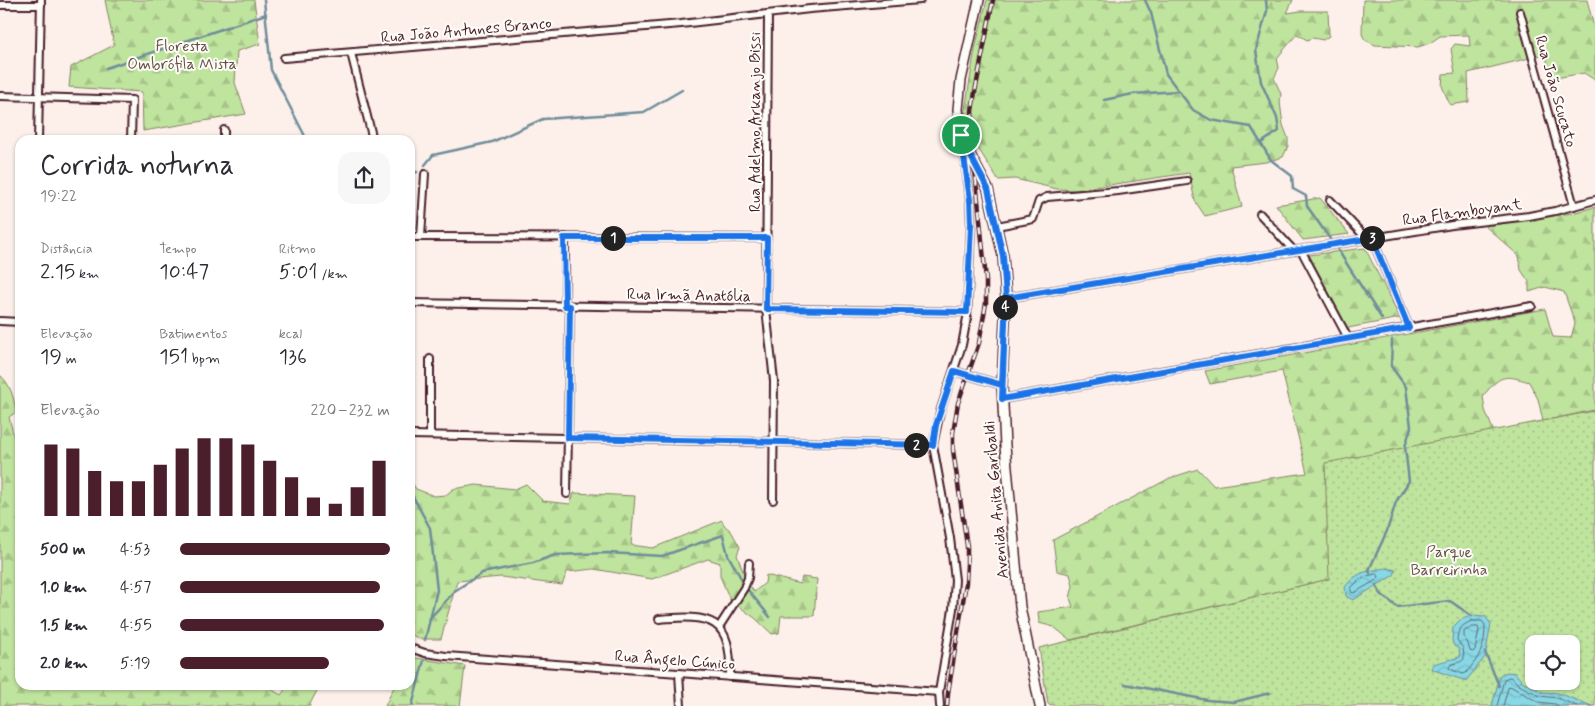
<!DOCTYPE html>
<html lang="pt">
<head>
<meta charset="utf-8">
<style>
  body { margin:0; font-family:Mynerve,sans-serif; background:#f7f7f7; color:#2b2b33; height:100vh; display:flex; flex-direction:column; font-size:19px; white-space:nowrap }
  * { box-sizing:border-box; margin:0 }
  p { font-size:16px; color:#7c7c81 }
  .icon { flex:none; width:28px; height:28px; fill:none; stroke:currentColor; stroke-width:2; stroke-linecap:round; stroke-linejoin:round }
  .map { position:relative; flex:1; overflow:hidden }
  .sheet { position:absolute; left:15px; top:135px; width:400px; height:555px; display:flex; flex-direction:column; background:#fff; border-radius:15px; box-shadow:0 1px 4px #0004 }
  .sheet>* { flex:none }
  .fabs { position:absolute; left:1525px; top:635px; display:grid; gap:10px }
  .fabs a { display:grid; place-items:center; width:55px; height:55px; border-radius:10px; background:#fff; box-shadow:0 1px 4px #0004; font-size:25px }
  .pin { position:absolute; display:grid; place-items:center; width:42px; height:42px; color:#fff; margin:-21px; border:2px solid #fff; border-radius:50%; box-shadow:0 1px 5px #0007 }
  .km { position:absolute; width:25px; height:25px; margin:-12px; border-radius:50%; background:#222; color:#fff; font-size:14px; line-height:25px; text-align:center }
  .round { display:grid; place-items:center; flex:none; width:52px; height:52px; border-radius:15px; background:#f7f7f7 }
  .head { display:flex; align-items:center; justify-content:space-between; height:85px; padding:0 25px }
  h1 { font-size:28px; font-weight:600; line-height:38px }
  .metrics { display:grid; grid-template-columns:repeat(3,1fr); gap:8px; height:85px; padding:5px 25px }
  .metrics div { display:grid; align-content:center }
  .metrics b { font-size:21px; font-weight:600 }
  .metrics small { font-size:14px; font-weight:400 }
  .metrics p { font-size:14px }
  .chart { height:140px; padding:10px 25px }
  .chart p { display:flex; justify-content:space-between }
  .chart svg { width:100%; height:90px; margin-top:5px; stroke:#4a1f2b; stroke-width:6 }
  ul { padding:0 25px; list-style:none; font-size:16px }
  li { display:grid; grid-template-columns:80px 60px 1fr; align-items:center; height:38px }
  li i { height:12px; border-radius:6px; background:#4a1f2b }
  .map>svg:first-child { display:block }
  .forest { fill:url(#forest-firs); stroke:#848264 }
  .park { fill:url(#park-dots); stroke:#848264; fill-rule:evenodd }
  .water { fill:url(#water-waves); stroke:#6f8d9a }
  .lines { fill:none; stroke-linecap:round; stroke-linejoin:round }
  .shore { stroke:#626975; stroke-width:1 }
  .stream { stroke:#6f8d9a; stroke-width:2.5 }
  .minor-casing { stroke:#4a1f2b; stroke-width:10 }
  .secondary-casing { stroke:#4a1f2b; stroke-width:12 }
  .minor { stroke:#fdfcf7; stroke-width:6 }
  .secondary { stroke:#fdfcf7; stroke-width:9 }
  .rail-casing { stroke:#4a1f2b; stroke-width:4.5 }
  .rail { stroke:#fdfcf7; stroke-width:2.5; stroke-dasharray:8; stroke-linecap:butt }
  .route-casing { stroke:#fff; stroke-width:10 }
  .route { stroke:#1a73e8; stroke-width:6 }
  .labels { text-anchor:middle; stroke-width:4; stroke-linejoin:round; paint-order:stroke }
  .street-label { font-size:16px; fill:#4a1f2b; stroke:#fdfcf7 }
  .park-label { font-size:16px; fill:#675048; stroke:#fdfcf7 }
</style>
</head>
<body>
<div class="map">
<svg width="1595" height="706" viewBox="0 0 1595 706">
  <defs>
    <pattern id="forest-firs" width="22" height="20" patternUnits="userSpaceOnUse" patternTransform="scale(1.25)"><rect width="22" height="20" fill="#bfe49e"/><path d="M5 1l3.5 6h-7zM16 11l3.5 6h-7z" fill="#a6c388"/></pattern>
    <pattern id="park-dots" width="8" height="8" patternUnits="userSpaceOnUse" patternTransform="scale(1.25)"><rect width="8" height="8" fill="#bfe49e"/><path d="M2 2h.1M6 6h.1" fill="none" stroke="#a6c388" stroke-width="1.8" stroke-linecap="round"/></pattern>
    <pattern id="water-waves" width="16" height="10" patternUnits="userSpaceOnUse" patternTransform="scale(1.25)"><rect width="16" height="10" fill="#87d7e4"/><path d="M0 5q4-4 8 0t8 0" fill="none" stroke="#76b8c4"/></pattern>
  </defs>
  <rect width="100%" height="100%" fill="#fdf0eb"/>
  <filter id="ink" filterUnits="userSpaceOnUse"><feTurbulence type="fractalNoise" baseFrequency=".02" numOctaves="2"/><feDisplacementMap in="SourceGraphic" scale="10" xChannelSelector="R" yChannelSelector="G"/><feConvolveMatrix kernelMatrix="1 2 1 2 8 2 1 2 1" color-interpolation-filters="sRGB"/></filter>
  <g filter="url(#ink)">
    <!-- forest -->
    <g class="forest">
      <polygon points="105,0 254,0 260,44 237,51 235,83 246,114 143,131 142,92 69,87 71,67 114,45"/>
      <polygon points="987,0 1293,0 1287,13 1301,11 1328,11 1329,36 1323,40 1313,38 1307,40 1297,34 1277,58 1279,68 1274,78 1281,94 1280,102 1283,125 1288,138 1288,146 1283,157 1266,162 1231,166 1242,207 1205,216 1195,201 1189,173 1075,190 1057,189 1015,179 998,180 968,132 965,110 975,49"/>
      <polygon points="1363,0 1587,0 1595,31 1595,80 1584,73 1550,79 1546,54 1468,73 1469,102 1450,105 1442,86 1443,74 1455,73 1451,49 1455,44 1470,46 1469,35 1440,36 1430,43 1418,47 1375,45 1365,40 1362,34"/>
      <polygon points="1320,198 1349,234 1303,240 1276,205"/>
      <path d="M1595,207V411L1594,410L1543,421L1538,399L1529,382C1504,374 1500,375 1483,396L1485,410L1493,430L1330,579L1070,640L1054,627L1039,623L1038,612L1073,607L1070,598L1073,586L1070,574L1057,571L1053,540L1170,478L1198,469L1214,486L1307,473L1282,371L1210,384L1205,371L1545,309L1553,337L1571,338L1575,323L1564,292L1545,287L1529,292V282L1521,270L1519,256L1485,226L1572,213Z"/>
      <polygon points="1365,248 1400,318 1348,328 1309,255"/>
      <path d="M0,375C11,385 14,398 16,412L9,417L15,441L20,451V685H264L281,695L288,685H320L310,704V706H0Z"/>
      <polygon points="410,480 416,489 434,496 446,495 453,489 476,485 515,489 526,484 543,501 570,504 574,493 635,496 631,545 653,548 722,520 724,525 731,531 740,547 737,555 745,577 754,592 765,583 766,575 800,584 802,577 817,579 814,616 781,616 779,633 772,634 755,618 730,600 720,576 720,563 708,559 652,579 594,569 567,572 562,585 501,577 457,581 441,639 420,639 410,634"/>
      <polygon points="410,657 465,666 460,706 385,706 395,685 410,685"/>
    </g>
    <!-- park -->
    <path class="park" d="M1594,411L1595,413V706H1059L1048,704L1039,648L1329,579L1325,463ZM1534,644H1571V681H1534Z"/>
    <!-- water -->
    <g class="water">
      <path d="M1386,568L1396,570L1394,575L1353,600L1346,596L1345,587C1357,571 1368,571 1386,568Z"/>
      <polygon points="1472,615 1485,616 1491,624 1485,657 1466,681 1431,669 1433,664 1460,657 1459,649 1454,646 1452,640 1453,627 1460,620"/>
      <polygon points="1507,672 1515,673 1522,681 1542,692 1558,693 1592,706 1492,706 1500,675"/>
    </g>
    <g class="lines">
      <!-- shore -->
      <g class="shore">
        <polygon points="1376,574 1379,576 1378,579 1354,593 1351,592 1351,588 1361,578"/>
        <path d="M1472,621H1482L1485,625C1485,648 1480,656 1466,673L1463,674L1450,669L1449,667C1452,662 1460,664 1464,659L1463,648L1457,640C1458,628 1462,625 1472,621Z"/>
        <polygon points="1473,627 1478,627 1479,630 1475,650 1473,652 1470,651 1468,644 1464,637 1464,632"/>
        <polyline points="1497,706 1504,680 1508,677 1512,678 1519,685 1540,696 1557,698 1577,706"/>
        <polyline points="1503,706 1508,688 1510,686 1538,702 1555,704 1560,706"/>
      </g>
      <!-- stream -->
      <g class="stream">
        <polyline points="264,0 271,70 307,140"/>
        <polyline points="1145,0 1151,13 1166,74 1193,110 1211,120 1251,127 1271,160 1292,176 1293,189 1306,196 1307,206 1330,239"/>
        <polyline points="106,68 266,14"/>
        <polyline points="1104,100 1133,94 1178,91"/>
        <polyline points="1261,143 1279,131 1277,118 1261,82 1256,50 1267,11 1266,0"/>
        <polyline points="425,165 433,155 492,142 543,119 644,112 682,90"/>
        <polyline points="410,174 417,172"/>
        <polyline points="1338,250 1382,319"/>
        <polyline points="410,491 430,528 437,590 425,640"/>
        <polyline points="1370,573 1369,570 1387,531 1396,502 1409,481 1405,447 1411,427 1406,387 1391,366 1392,340"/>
        <polyline points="1376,585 1381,594 1397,607 1450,601 1472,616"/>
        <polyline points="748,590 770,617"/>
        <polyline points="429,619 456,590 482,573 533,563 555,555 608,553 662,556 723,535 728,555 742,580"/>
        <polyline points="1485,652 1499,686"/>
        <polyline points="1125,684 1207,700 1234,702 1270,693"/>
        <polyline points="412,706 424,660"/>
      </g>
      <!-- minor casing -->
      <g class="minor-casing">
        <g id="minor">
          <polyline points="0,5 41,5"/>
          <polyline points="1520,12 1574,206"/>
          <polyline points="768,14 766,309 774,381 773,500"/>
          <polyline points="351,53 373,140"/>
          <polyline points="284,58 681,24 810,9 920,0"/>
          <polyline points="0,96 132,100 131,140"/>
          <polyline points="38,140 41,0"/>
          <polyline points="224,140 224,130"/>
          <polyline points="1330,200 1367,239"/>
          <polyline points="1260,214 1294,251"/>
          <polyline points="997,226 1033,219 1039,201 1047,197 1118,191 1187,181"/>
          <polyline points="410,237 767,238"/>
          <polyline points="421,237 425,174"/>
          <polyline points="565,237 565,306"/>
          <polyline points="1372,238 1409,328"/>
          <polyline points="1301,250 1348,338"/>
          <polyline points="1006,298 1452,225 1529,216 1555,211 1595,200"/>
          <polyline points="410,303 967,312"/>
          <polyline points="0,321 20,322"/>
          <polyline points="430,359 430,435"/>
          <polyline points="954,371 1002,385"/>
          <polyline points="1002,399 1532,306"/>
          <polyline points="411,435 933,445"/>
          <polyline points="567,494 570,306"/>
          <path d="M659,619C711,614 732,618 730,677"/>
          <polyline points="719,627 744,588 748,578 749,563"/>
          <polyline points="410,648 425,653 446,656 939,692"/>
          <polyline points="679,673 681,706"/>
          <polyline points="940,706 939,692 953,609 955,580 950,538 933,445 940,412 962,345 967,318 971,225 970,200 963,144"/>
        </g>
      </g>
      <!-- secondary casing -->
      <g class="secondary-casing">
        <polyline id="secondary" points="979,0 961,80 958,109 961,135 966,147 988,189 1003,256 1006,298 1002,385 1005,446 1020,607 1040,706"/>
      </g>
      <!-- minor -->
      <use href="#minor" class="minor"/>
      <!-- secondary -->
      <use href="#secondary" class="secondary"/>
      <!-- rail casing -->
      <g class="rail-casing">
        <polyline id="rail" points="947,706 948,693 966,583 967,564 967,546 953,450 953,433 958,403 979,343 986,303 986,280 974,160 972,111 975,92 993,0"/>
      </g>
      <!-- rail -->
      <use href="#rail" class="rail"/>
    </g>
  </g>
  <g class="lines" filter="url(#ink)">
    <!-- route casing -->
    <g class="route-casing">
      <polyline id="route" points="961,135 970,200 971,225 967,312 766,309 767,238 564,238 565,306 570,306 568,438 933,445 936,425 954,371 1002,385 1006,298 1372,238 1409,328 1002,399 1006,298 1003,256 988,189 966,147 961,135"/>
    </g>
    <!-- route -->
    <use href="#route" class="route"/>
  </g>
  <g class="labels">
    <!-- street labels -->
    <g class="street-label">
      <text transform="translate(466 29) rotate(-5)" y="6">Rua João Antunes Branco</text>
      <text transform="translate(1557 91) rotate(74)" y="6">Rua João Scucato</text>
      <text transform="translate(754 122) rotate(-90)" y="6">Rua Adelmo Arkanjo Bissi</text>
      <text transform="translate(1462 211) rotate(-8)" y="6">Rua Flamboyant</text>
      <text transform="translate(689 294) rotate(1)" y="6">Rua Irmã Anatólia</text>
      <text transform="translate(995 500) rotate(-95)" y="6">Avenida Anita Garibaldi</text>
      <text transform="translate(675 659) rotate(4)" y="6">Rua Ângelo Cúnico</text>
    </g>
    <!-- park labels -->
    <g class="park-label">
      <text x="182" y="51">Floresta<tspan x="182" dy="18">Ombrófila Mista</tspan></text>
      <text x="1449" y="557">Parque<tspan x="1449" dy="18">Barreirinha</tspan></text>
    </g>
  </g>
</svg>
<div class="fabs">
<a><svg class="icon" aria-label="locate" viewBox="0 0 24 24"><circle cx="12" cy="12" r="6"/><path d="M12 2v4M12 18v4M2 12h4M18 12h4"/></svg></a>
</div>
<div class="pin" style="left:961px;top:135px;background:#1e9e55"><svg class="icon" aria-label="arrive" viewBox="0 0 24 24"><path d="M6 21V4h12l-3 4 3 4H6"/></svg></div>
<b class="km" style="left:613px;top:238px">1</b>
<b class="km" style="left:916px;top:445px">2</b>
<b class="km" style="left:1372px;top:238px">3</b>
<b class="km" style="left:1005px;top:307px">4</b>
<section class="sheet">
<div class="head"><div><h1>Corrida noturna</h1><p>19:22</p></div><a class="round"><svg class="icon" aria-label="share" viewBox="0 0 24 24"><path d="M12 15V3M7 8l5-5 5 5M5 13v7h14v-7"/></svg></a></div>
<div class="metrics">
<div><p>Distância</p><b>2.15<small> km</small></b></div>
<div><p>Tempo</p><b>10:47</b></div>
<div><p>Ritmo</p><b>5:01<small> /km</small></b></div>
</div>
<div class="metrics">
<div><p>Elevação</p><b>19<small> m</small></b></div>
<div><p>Batimentos</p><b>151<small> bpm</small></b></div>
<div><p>kcal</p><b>136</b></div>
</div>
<div class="chart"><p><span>Elevação</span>220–232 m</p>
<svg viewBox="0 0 160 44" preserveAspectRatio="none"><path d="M5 44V9M15 44V11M25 44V22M35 44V27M45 44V27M55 44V19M65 44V11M75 44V6M85 44V6M95 44V9M105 44V17M115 44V25M125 44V35M135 44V38M145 44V30M155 44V17"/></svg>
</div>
<ul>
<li><b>500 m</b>4:53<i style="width:100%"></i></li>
<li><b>1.0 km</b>4:57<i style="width:95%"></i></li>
<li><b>1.5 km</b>4:55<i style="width:97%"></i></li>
<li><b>2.0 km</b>5:19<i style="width:71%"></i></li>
</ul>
</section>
</div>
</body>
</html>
